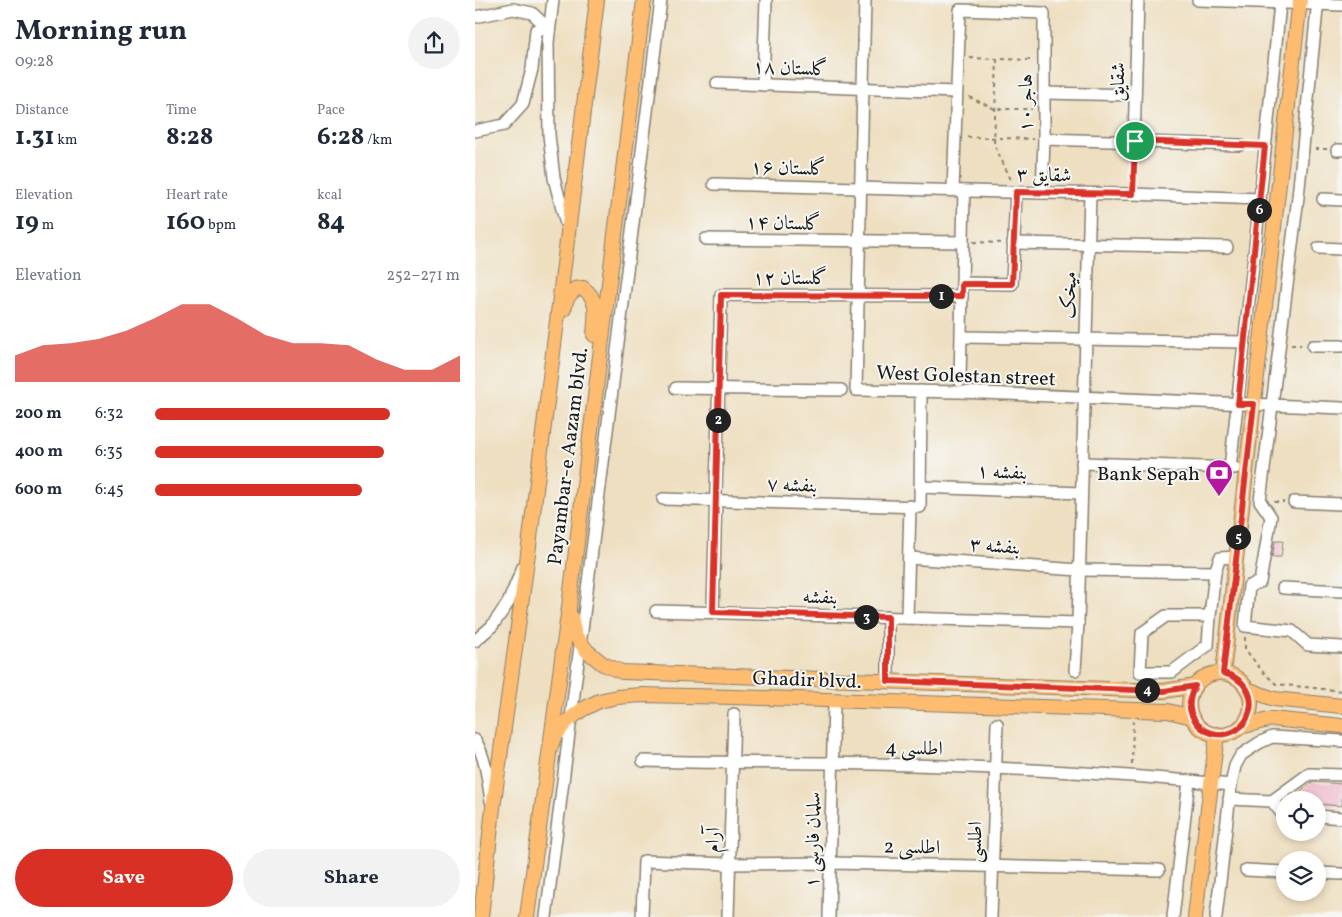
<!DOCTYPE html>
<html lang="en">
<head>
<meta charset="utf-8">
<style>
  body { margin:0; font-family:Vollkorn,Amiri,serif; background:#f2f2f3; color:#1f2937; height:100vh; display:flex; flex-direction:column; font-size:19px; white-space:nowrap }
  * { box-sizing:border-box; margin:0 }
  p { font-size:16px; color:#747a83 }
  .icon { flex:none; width:28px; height:28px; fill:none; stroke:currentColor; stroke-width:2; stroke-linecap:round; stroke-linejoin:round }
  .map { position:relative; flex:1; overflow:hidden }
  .sheet { display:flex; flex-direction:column; background:#fff; width:475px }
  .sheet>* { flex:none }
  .buttons { position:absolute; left:801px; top:791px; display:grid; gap:10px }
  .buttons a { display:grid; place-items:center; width:50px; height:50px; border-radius:50%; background:#fff; box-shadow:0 2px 8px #0003; font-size:25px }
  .pin { position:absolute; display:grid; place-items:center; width:42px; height:42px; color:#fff; margin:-21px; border:2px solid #fff; border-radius:50%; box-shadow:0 1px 5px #0007 }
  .km { position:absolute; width:25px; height:25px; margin:-12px; border-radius:50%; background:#222; color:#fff; font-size:14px; line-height:25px; text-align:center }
  .round { display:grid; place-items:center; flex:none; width:52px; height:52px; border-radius:26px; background:#f2f2f3 }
  .head { display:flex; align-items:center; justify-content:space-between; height:85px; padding:0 15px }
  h1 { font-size:28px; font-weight:700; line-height:38px }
  .metrics { display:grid; grid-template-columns:repeat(3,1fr); gap:8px; height:85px; padding:5px 15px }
  .metrics div { display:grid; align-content:center }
  .metrics b { font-size:25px; font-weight:700 }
  .metrics small { font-size:14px; font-weight:400 }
  .metrics p { font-size:14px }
  .chart { height:140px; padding:10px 15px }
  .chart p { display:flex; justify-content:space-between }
  .chart svg { width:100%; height:90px; margin-top:5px; fill:#d93025; opacity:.7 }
  .action { display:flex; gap:10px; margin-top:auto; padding:10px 15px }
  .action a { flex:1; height:58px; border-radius:30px; background:#d93025; color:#fff; font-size:20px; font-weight:700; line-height:58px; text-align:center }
  .action a+a { background:#f2f2f3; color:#1f2937 }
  ul { padding:0 15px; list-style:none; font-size:16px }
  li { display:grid; grid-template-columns:80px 60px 1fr; align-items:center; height:38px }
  li i { height:12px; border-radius:6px; background:#d93025 }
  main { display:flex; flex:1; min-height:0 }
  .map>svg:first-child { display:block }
  .building { fill:#eda0c2 }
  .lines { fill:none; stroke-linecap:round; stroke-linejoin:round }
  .minor-casing { stroke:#857e6e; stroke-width:14 }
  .major-casing { stroke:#857e6e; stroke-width:16 }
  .path { stroke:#857e6e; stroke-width:2; stroke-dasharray:4 4; stroke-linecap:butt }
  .minor { stroke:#fff; stroke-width:11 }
  .major { stroke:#febc70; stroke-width:14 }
  .route-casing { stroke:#fff; stroke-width:10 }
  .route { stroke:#d93025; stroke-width:6 }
  .labels { text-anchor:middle; stroke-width:4; stroke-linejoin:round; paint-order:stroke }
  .street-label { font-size:20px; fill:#1c1c1c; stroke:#f6f6f2 }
  .poi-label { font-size:20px; fill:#1c1c1c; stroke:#f6f6f2; text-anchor:end }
</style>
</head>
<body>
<main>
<section class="sheet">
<div class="head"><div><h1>Morning run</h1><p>09:28</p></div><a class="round"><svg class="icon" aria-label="share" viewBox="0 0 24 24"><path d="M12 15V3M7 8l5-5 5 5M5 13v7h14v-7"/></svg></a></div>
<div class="metrics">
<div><p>Distance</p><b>1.31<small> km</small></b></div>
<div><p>Time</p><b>8:28</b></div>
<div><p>Pace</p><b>6:28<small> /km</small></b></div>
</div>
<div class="metrics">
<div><p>Elevation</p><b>19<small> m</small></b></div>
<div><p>Heart rate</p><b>160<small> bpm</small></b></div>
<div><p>kcal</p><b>84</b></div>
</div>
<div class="chart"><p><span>Elevation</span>252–271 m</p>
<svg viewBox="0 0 160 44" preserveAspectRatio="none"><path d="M0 44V31L10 26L20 25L30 23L40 19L50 13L60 6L70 6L80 13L90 21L100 25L110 25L120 26L130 33L140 38L150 38L160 31V44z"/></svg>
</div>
<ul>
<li><b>200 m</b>6:32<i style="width:77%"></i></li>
<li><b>400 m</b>6:35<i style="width:75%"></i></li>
<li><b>600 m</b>6:45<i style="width:68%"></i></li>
</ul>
<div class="action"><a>Save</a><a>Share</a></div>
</section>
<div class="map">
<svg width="867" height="917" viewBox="0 0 867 917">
  <rect width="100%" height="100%" fill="#f6f6f2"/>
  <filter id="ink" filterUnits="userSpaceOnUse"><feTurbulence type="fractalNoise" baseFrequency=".02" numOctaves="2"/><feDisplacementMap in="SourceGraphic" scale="10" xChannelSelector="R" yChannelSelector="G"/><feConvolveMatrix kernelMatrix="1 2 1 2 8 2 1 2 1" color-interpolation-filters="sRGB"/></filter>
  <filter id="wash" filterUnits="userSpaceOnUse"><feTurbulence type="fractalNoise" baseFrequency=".0096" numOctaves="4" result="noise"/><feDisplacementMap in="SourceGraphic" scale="20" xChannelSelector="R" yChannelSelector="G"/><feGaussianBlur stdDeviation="1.12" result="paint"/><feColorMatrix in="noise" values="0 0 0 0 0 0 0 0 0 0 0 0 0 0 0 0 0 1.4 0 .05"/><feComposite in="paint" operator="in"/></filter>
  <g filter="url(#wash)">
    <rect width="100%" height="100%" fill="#eedfc1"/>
    <g id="blocks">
      <!-- building -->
      <g class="building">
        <polygon points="800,541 808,541 806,557 797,557"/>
        <polygon points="837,782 867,784 867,806 842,804 842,800 817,800"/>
      </g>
    </g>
  </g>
  <g filter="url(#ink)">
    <use href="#blocks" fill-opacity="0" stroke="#857e6e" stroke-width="1"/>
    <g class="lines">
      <!-- minor casing -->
      <g class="minor-casing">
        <g id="minor">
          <polyline points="78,0 73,42 74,135 79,178 92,228"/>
          <polyline points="390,0 381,390 484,392 867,408"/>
          <polyline points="723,0 867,5"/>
          <polyline points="843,0 823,197 785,501 796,517 785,582 774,586 770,626 817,631 833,645 867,647"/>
          <polyline points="0,17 38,9 57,13 74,29"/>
          <polyline points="242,83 481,92"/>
          <polyline points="288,85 291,0"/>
          <polyline points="569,93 660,95"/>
          <polyline points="0,131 29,125 48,104 57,69 61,30 74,29"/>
          <polyline points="569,139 765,145"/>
          <polyline points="659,141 663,0"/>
          <polyline points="862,150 867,150"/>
          <polyline points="239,184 567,193 658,194 785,199"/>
          <polyline points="478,190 485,10 569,13 569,139 567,193"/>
          <polyline points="848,199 867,200"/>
          <polyline points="231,239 488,242"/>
          <polyline points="538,243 752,247"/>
          <polyline points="844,248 867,249"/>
          <polyline points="487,283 537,284 541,192"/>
          <polyline points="487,337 769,342"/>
          <polyline points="838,346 867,346"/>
          <polyline points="485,381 489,191"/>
          <polyline points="201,388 366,390"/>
          <polyline points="607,463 760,468"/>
          <polyline points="755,468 780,247 805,4"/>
          <polyline points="445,487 606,493"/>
          <polyline points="188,499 445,507 446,391"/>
          <polyline points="819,502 867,504"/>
          <polyline points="434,558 604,570 740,572 745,558 761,557"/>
          <polyline points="808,588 867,591"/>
          <polyline points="181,611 603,623"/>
          <polyline points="238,612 246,295 487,296"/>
          <polyline points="735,616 733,645 697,672 665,672 667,633 691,616 735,616 740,572"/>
          <polyline points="432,618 435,506"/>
          <polyline points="0,641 17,626 33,603 48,567"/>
          <polyline points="600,670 603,623 615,194"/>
          <polyline points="413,681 413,617"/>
          <path d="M0,740C11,758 13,781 16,801"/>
          <path d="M168,761C231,763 295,762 358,763C491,766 624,771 756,785"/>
          <polyline points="754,799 797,801 808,815 810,815"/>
          <polyline points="797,801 834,774 867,775"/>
          <polyline points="842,816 867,818"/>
          <polyline points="771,870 810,872"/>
          <polyline points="842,873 867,874"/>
          <polyline points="71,917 186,0"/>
          <polyline points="167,917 169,861 255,864 356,863 684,870"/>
          <polyline points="253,917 259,714"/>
          <polyline points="354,917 359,701"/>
          <polyline points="516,917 522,724"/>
          <polyline points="698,917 714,781"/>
          <polyline points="741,917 756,785 760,766 766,755 784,743 797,737 867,741"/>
        </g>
      </g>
      <!-- major casing -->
      <g class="major-casing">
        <g id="major">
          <path d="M89,309L92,298L100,289L108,288C125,300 120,316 119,335"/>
          <polyline points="96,616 100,635 112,651 128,664 147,672 689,691 720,686"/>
          <polyline points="748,673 825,0"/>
          <circle cx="745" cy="704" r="31"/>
          <polyline points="772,689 799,699 867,706"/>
          <polyline points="765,727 797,719 867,726"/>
          <polyline points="77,744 78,739 91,722 108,709 124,701 142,697 166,695 260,697 693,711 717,717"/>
          <polyline points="6,917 18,808 53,554 122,0"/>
          <polyline points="52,917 94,607 169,0"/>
          <polyline points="720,917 742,734"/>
        </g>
      </g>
      <!-- path -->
      <g class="path">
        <polyline points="495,58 558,60"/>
        <polyline points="522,59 519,144 536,180"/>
        <polyline points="494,97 520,109 557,109"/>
        <polyline points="492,137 558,139"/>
        <polyline points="840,149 852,149"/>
        <polyline points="658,184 659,153"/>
        <polyline points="498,242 528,243"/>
        <polyline points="816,345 826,345"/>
        <polyline points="799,502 809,502"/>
        <polyline points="770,637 770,649 787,671 801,684 867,691"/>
        <polyline points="657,764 658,721"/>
      </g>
      <!-- minor -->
      <use href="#minor" class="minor"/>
      <!-- major -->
      <use href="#major" class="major"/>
    </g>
  </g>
  <g class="lines" filter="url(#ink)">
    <!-- route casing -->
    <g class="route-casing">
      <path id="route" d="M660,141L790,146L763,404H779L748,673C795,684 776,744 737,733C729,731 723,726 719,719C712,708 714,697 720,686L689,691L413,681V617L238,612L246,295L487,296V284H537L541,192L658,194Z"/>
    </g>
    <!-- route -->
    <use href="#route" class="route"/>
  </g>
  <!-- icons -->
  <defs>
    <g id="bank-pin" transform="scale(1.4375)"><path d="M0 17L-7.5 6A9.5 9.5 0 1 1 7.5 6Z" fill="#b5179e" stroke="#f6f6f2"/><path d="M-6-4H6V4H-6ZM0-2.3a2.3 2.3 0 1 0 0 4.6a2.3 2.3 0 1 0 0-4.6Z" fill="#fff"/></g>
  </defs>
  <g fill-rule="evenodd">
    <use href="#bank-pin" x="744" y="473"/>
  </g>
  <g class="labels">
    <!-- street labels -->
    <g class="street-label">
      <text transform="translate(315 67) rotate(2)" y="7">گلستان ۱۸</text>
      <text transform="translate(642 82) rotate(-89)" y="7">شقایق</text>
      <text transform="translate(550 103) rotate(-90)" y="7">هاجر ۱۰</text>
      <text transform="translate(313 167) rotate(1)" y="7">گلستان ۱۶</text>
      <text transform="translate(569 174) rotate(1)" y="7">شقایق ۳</text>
      <text transform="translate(308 222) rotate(1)" y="7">گلستان ۱۴</text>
      <text x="315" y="284">گلستان ۱۲</text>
      <text transform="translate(593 295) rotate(-88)" y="7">میخک</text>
      <text transform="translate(491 375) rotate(2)" y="7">West Golestan street</text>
      <text transform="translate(92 456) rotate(-83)" y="7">Payambar-e Aazam blvd.</text>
      <text transform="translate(527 471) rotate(2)" y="7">بنفشه ۱</text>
      <text transform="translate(317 484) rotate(2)" y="7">بنفشه ۷</text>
      <text transform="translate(520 545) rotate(4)" y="7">بنفشه ۳</text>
      <text transform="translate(345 596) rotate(2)" y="7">بنفشه</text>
      <text transform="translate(332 679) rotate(2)" y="7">Ghadir blvd.</text>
      <text transform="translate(439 747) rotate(2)" y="7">اطلسی 4</text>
      <text transform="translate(237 840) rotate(-88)" y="7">آرام</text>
      <text transform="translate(337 840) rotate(-89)" y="7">سلمان فارسی ۱</text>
      <text transform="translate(499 842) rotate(-88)" y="7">اطلسی</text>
      <text transform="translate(437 846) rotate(1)" y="7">اطلسی 2</text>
    </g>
    <!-- poi labels -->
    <g class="poi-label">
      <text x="725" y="480">Bank Sepah</text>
    </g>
  </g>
</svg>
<div class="buttons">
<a><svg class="icon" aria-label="locate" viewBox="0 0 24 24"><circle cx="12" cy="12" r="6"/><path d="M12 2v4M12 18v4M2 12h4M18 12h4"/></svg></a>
<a><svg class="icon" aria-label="layers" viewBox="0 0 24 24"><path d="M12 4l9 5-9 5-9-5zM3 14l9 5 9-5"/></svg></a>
</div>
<div class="pin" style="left:660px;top:141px;background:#1e9e55"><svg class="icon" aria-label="arrive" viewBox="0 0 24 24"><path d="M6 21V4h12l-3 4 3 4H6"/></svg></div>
<b class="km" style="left:466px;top:296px">1</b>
<b class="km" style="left:243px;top:420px">2</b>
<b class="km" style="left:391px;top:617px">3</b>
<b class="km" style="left:672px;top:690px">4</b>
<b class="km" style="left:763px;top:537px">5</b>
<b class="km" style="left:784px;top:210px">6</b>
</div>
</main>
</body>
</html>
